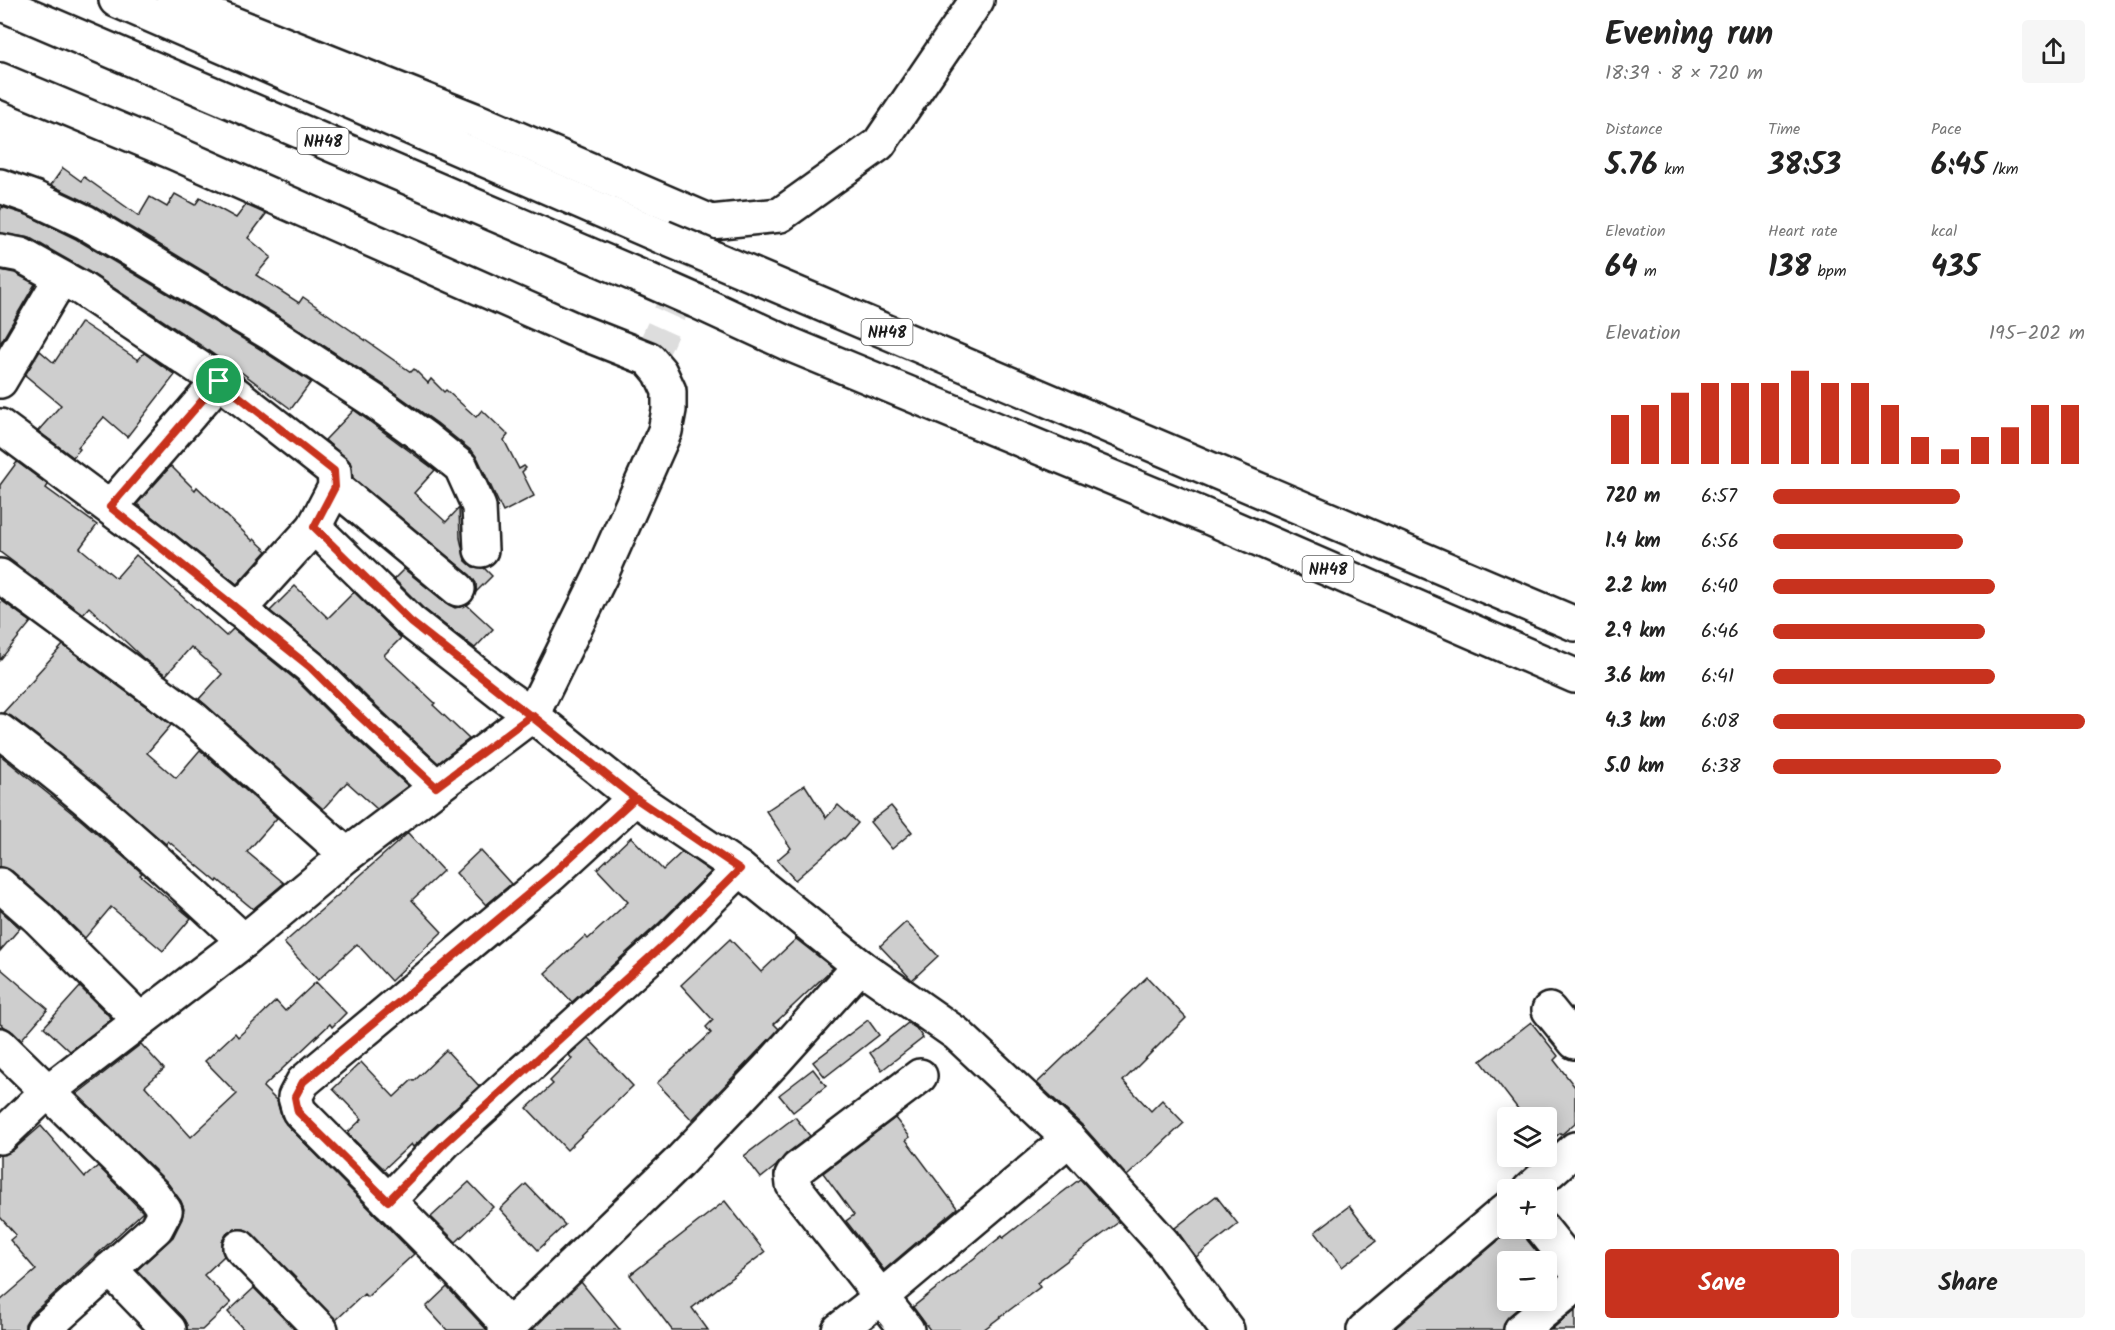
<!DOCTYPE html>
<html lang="en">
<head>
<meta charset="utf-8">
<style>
  body { margin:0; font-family:Kalam,sans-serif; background:#f6f6f6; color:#222; height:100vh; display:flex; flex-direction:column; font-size:22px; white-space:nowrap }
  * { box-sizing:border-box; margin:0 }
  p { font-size:20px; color:#767676 }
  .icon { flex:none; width:33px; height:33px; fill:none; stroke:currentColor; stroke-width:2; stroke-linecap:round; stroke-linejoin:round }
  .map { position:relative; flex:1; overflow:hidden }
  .details { display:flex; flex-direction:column; background:#fff; width:540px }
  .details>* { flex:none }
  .tools { position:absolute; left:1497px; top:1107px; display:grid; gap:12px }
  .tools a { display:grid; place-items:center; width:60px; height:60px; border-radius:6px; background:#fff; box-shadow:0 3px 15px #0003; font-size:30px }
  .pin { position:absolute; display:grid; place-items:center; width:51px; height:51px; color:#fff; margin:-26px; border:3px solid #fff; border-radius:50%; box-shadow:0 2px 6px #0007 }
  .round { display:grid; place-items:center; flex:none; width:63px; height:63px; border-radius:6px; background:#f6f6f6 }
  .headline { display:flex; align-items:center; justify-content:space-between; height:102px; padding:0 30px }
  h1 { font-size:33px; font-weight:600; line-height:45px }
  .figures { display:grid; grid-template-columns:repeat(3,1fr); gap:9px; height:102px; padding:6px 30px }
  .figures div { display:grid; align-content:center }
  .figures b { font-size:30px; font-weight:600 }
  .figures small { font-size:16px; font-weight:400 }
  .figures p { font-size:16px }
  .chart { height:168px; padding:12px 30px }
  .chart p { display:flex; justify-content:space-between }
  .chart svg { width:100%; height:108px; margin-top:6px; stroke:#c8321e; stroke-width:6 }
  .action { display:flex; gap:12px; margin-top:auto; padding:12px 30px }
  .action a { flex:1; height:69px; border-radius:6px; background:#c8321e; color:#fff; font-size:24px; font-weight:600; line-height:69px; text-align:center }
  .action a+a { background:#f6f6f6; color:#222 }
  ul { padding:0 30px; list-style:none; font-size:20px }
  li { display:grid; grid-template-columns:96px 72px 1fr; align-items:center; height:45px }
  li i { height:15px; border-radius:8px; background:#c8321e }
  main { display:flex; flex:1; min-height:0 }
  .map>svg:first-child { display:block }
  .building { fill:#cecece; stroke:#1c1c1c; stroke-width:1.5 }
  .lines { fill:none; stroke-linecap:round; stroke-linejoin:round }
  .minor-tunnel { stroke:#ddd; stroke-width:33; stroke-dasharray:33 16; stroke-linecap:butt }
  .minor-casing { stroke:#1c1c1c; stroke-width:38 }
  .highway-casing { stroke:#1c1c1c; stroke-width:38 }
  .minor { stroke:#fff; stroke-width:33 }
  .highway { stroke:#fff; stroke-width:33 }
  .highway-bridge-casing { stroke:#1c1c1c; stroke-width:38; stroke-linecap:butt }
  .highway-bridge { stroke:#fff; stroke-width:33 }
  .route-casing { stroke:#fff; stroke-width:12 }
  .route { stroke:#c8321e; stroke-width:8 }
  .labels { text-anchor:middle; stroke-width:6; stroke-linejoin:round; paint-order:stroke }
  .shield { fill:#fff; stroke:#606060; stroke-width:1.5 }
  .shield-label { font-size:16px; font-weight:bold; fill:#1c1c1c }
</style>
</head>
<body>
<main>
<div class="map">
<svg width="1575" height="1330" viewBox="0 0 1575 1330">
  <rect width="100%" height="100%" fill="#fff"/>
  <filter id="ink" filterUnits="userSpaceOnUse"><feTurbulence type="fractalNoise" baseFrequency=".0167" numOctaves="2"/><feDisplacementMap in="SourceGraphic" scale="12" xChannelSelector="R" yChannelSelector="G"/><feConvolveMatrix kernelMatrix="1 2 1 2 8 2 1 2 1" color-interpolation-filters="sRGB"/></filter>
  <g filter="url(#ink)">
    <!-- building -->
    <g class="building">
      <polygon points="63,168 81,181 84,177 139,216 150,197 167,207 175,194 195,205 200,198 236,218 246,205 266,214 248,238 271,257 256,275 299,303 303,297 411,372 414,369 428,383 431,379 444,392 446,390 476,417 482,410 508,435 504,440 519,469 524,466 526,468 522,472 534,496 503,512 478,459 473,452 437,423 384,385 280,317 95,206 51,185"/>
      <polygon points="2,207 27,215 76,239 260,349 311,382 291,409 241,372 240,373 199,344 91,273 30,238 0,233 0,211"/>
      <polygon points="0,270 15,273 35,284 0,344"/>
      <polygon points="81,322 138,360 144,353 175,375 127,437 104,417 78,447 80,449 73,457 38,431 61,405 25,375 40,351 54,363"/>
      <polygon points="354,410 435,470 414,493 446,522 459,508 460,538 465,560 473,567 484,568 492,576 476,592 476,583 470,575 353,478 350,462 325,440"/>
      <polygon points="17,462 48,485 46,488 97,525 80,548 116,578 136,555 226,636 233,629 297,681 341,725 408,786 377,809 347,782 323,809 199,699 222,674 191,647 166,675 144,659 89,607 83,614 0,552 0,485"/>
      <polygon points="171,466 195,490 197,487 253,541 254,539 267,551 237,584 137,504"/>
      <polygon points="404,569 446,603 455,608 467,605 493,629 475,648 423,608 394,579"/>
      <polygon points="295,586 328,618 354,592 401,638 384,655 435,703 433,705 469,739 438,763 367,697 323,654 270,611"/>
      <polygon points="2,601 31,622 0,660 0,603"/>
      <polygon points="63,645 171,725 147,753 176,778 200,750 277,818 247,852 284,883 253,909 218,880 217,882 168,841 166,844 44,741 11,716 3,713 36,677 35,676"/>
      <polygon points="0,755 82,821 142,873 140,875 191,918 163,951 111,907 85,938 50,904 12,871 0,867"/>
      <polygon points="805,785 826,818 838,805 858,823 844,839 843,838 795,880 777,860 791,848 766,811"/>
      <polygon points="891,806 912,832 892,849 870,822"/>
      <polygon points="408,833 443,871 412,900 442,932 391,981 357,944 318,980 284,943"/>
      <polygon points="631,837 663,870 682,852 711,872 659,923 572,1002 545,973 585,936 588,939 628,902 597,869"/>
      <polygon points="480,850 511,884 486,905 456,873"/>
      <polygon points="0,910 20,928 0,951"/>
      <polygon points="906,922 938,956 912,980 880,946"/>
      <polygon points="730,939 761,972 796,939 833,968 774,1024 779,1029 692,1120 657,1083 711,1033 706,1027 713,1020 681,985"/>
      <polygon points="0,968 48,1009 21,1040 13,1032 0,1024"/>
      <polygon points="1147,977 1186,1018 1123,1081 1151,1111 1162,1100 1184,1123 1127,1176 1082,1125 1037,1083"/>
      <polygon points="316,982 346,1013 332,1027 330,1024 263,1087 277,1101 281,1116 286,1124 414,1254 367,1297 364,1294 336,1320 253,1234 244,1229 235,1229 227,1233 222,1241 222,1251 224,1256 204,1275 231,1303 202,1330 187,1330 187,1325 182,1317 137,1270 173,1237 182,1219 184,1209 181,1201 166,1181 77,1094 141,1044 164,1069 145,1086 191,1137 237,1094 205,1061 235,1033 238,1037 276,1001 285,1011"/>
      <polygon points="80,987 112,1019 70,1051 44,1027"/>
      <polygon points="868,1020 879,1035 825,1077 813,1062"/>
      <polygon points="1531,1022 1558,1056 1554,1060 1575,1087 1575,1123 1562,1134 1560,1133 1546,1146 1546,1118 1525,1118 1481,1061"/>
      <polygon points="908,1023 916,1028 923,1038 882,1070 870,1053"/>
      <polygon points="588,1038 633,1086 567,1150 527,1108 553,1084 550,1081 572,1059 569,1055"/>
      <polygon points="446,1050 479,1086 413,1147 411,1144 384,1169 347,1133 362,1119 333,1089 361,1062 394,1097 412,1080 414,1081"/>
      <polygon points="813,1069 826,1086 793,1112 779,1095"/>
      <polygon points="795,1117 810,1136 786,1154 776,1166 761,1178 744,1156"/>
      <polygon points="895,1118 910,1137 906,1140 957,1208 884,1270 846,1221 854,1215 823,1173"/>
      <polygon points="41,1126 85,1177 98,1166 143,1212 30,1316 25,1324 25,1330 0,1330 0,1301 36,1270 10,1240 16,1235 0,1217 0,1155 12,1151"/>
      <polygon points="1080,1179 1119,1222 1037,1283 1040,1287 983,1330 930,1330 913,1307 1002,1236 1003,1238"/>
      <polygon points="469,1182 493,1207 456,1242 431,1217"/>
      <polygon points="526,1184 565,1225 538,1250 500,1209"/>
      <polygon points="1216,1196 1238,1224 1196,1257 1175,1228"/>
      <polygon points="725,1201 765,1252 692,1308 708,1330 672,1330 630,1275"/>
      <polygon points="1349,1206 1376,1241 1342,1267 1315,1232"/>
      <polygon points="1513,1228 1524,1228 1527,1240 1545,1262 1508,1262 1508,1300 1528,1300 1509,1316 1504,1323 1503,1330 1393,1330"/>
      <polygon points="581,1282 620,1330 532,1330 580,1283"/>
      <polygon points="447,1287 487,1330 447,1330 426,1307"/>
      <polygon points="254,1288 295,1330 244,1330 228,1312"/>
      <polygon points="1575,1310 1575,1330 1551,1330"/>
    </g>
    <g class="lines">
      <!-- minor-tunnel -->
      <polyline class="minor-tunnel" points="649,359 709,227"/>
      <!-- minor casing -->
      <g class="minor-casing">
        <g id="minor">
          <polyline points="173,0 477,121 711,222 780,215 879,144 977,0"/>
          <polyline points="0,80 175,153 573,329 649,359 660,372 669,391 669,410 665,431 600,577 532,715 347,855 244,941 47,1092 0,1137"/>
          <polyline points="0,186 34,198 85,222 270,333 374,401 425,438 461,467 479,507 481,550"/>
          <polyline points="0,251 21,255 82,289 219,381 334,471 335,487 314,527 239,610"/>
          <polyline points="0,381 61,278"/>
          <polyline points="0,426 153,540 310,667 354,711 437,787"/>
          <polyline points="335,487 458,589"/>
          <polyline points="110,507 219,381"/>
          <polyline points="314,527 411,622 502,694 532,715 635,798 740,869 860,966 957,1034 1069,1139 1163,1243 1227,1330"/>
          <polyline points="0,576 193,718 347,855"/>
          <path d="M0,731C87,795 165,868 244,941"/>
          <polyline points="0,885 38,918 140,1020"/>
          <polyline points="1549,1010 1575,1042"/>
          <polyline points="0,1045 153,1194 165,1211 156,1228 43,1330"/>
          <polyline points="1529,1190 1575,1149"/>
          <polyline points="388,1201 445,1142 672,937 740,869"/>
          <polyline points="1542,1228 1575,1269"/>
          <polyline points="240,1247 321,1330"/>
          <polyline points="110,1269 169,1330"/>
          <polyline points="509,1326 458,1271 299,1111 295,1097 303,1082 551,875 635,798"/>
          <polyline points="505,1330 678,1163 773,1063 860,966"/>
          <polyline points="839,1330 881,1297 1069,1139"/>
          <polyline points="907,1330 793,1185 792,1176 797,1169 920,1076"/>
          <polyline points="1364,1330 1508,1208"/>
          <polyline points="1521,1330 1575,1286"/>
        </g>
      </g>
      <!-- highway casing -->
      <g class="highway-casing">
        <g id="highway">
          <polyline points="116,0 663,237"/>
          <polyline points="0,3 646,279"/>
          <polyline points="713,258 1575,624"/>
          <polyline points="696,301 789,344 1208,517 1575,676"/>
        </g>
      </g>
      <!-- minor -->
      <use href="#minor" class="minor"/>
      <!-- highway -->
      <use href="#highway" class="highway"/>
      <!-- highway-bridge casing -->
      <g class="highway-bridge-casing">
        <g id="highway-bridge">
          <polyline points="663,237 713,258"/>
          <polyline points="646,279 696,301"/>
        </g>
      </g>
      <!-- highway-bridge -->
      <use href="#highway-bridge" class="highway-bridge"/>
    </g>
  </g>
  <g class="lines" filter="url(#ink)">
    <!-- route casing -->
    <g class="route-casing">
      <polyline id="route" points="219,381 334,471 335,487 314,527 411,622 635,798 740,869 672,937 446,1142 388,1201 298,1112 295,1097 303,1082 551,875 635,798 532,715 436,787 354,711 310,667 110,507 219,381"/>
    </g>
    <!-- route -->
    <use href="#route" class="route"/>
  </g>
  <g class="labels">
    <!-- shield labels -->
    <g class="shield">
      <rect x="297.5" y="128" width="51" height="26" rx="4.5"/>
      <rect x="861.5" y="319" width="51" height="26" rx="4.5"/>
      <rect x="1302.5" y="556" width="51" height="26" rx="4.5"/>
    </g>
    <g class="shield-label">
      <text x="323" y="147">NH48</text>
      <text x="887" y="338">NH48</text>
      <text x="1328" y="575">NH48</text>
    </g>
  </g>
</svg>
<div class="tools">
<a><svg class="icon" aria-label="layers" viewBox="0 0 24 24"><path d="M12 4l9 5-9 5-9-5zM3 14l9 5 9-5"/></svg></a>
<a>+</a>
<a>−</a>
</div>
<div class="pin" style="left:219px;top:381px;background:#1e9e55"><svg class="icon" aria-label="arrive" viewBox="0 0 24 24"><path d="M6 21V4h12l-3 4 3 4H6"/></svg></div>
</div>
<section class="details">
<div class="headline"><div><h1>Evening run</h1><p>18:39 · 8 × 720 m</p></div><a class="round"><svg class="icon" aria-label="share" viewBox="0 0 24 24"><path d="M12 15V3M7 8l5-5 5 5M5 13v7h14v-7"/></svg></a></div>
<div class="figures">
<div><p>Distance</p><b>5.76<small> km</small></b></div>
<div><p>Time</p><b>38:53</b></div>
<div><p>Pace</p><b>6:45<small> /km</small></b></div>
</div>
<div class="figures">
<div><p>Elevation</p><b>64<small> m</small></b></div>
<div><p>Heart rate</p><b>138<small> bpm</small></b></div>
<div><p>kcal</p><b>435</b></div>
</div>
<div class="chart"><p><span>Elevation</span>195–202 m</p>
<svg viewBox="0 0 160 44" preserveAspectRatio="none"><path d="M5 44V24M15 44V20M25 44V15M35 44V11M45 44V11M55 44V11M65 44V6M75 44V11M85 44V11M95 44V20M105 44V33M115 44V38M125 44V33M135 44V29M145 44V20M155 44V20"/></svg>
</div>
<ul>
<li><b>720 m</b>6:57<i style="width:60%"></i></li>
<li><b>1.4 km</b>6:56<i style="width:61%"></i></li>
<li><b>2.2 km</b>6:40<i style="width:71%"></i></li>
<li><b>2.9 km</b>6:46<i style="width:68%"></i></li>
<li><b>3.6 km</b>6:41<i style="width:71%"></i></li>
<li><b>4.3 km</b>6:08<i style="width:100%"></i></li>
<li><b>5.0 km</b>6:38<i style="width:73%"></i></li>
</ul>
<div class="action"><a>Save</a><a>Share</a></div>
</section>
</main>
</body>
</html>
